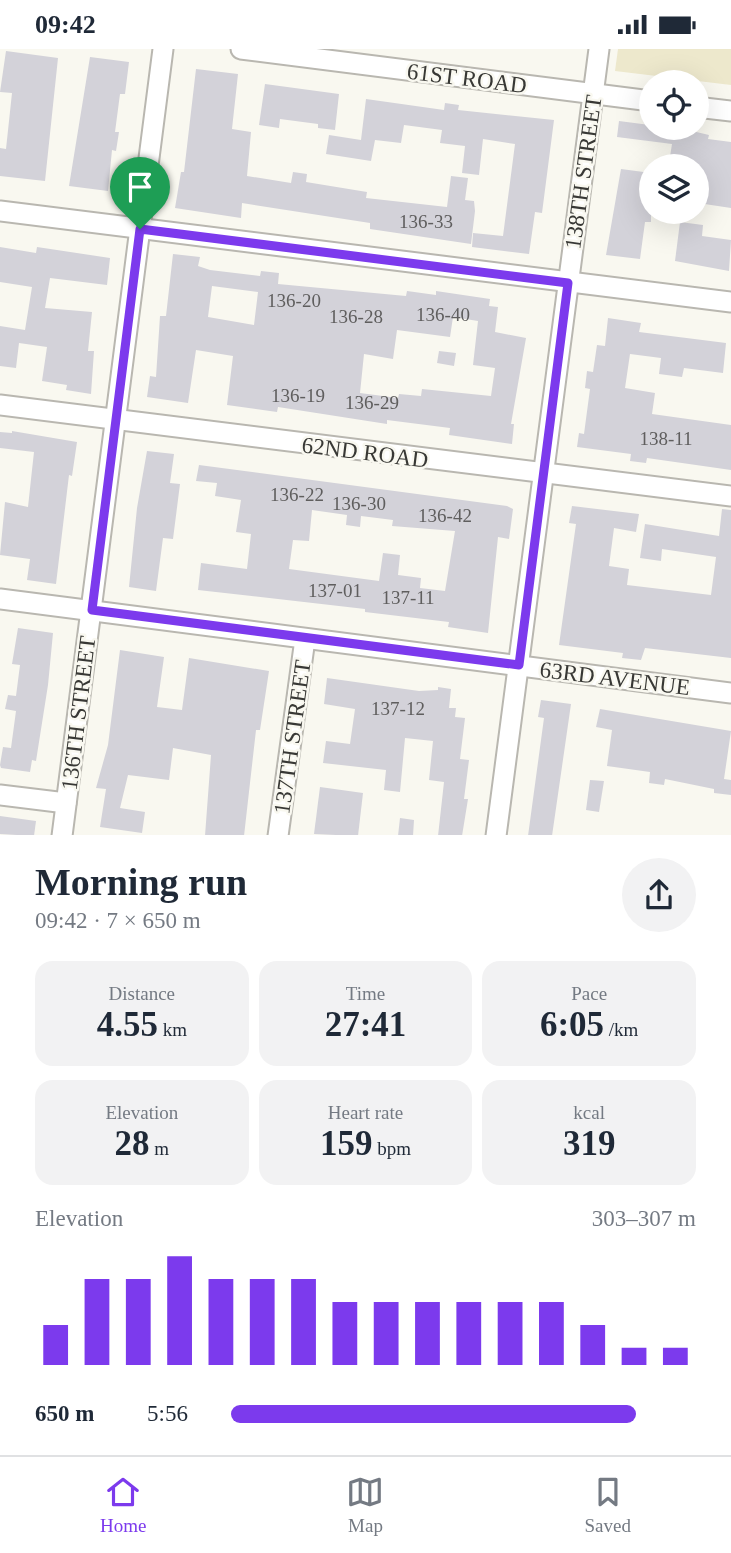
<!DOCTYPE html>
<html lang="en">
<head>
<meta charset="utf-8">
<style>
  body { margin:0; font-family:"Times New Roman",serif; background:#f2f2f3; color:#1f2937; height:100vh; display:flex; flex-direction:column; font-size:26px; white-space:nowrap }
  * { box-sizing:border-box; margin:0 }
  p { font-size:23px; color:#747a83 }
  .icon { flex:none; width:38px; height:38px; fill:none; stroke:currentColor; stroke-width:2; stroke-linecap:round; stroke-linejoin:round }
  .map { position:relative; height:786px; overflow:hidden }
  .drawer { display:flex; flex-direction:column; background:#fff; flex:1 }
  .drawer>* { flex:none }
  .fabs { position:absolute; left:639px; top:21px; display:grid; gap:14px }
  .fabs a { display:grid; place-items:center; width:70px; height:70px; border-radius:50%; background:#fff; box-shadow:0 7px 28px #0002; font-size:35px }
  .pin { position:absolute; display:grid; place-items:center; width:60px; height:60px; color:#fff; margin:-72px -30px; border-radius:50% 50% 50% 0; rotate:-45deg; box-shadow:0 0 7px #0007 }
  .pin .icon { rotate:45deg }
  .round { display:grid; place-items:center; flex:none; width:74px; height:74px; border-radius:37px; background:#f2f2f3 }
  .summary { display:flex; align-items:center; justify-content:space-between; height:119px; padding:0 35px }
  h1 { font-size:38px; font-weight:800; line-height:52px }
  .metrics { display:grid; grid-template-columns:repeat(3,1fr); gap:10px; height:119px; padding:7px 35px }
  .metrics div { display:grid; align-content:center; border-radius:18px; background:#f2f2f3; text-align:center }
  .metrics b { font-size:35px; font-weight:800 }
  .metrics small { font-size:19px; font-weight:400 }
  .metrics p { font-size:19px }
  .chart { height:196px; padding:14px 35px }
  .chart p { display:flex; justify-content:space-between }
  .chart svg { width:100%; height:126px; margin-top:7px; stroke:#7c3aed; stroke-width:6 }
  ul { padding:0 35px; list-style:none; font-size:23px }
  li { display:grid; grid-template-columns:112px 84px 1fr; align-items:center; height:52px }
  li i { height:18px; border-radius:9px; background:#7c3aed }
  .status { display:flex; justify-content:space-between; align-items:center; height:49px; padding:0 35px; background:#fff; direction:ltr }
  .status svg { height:19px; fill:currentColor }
  .tab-bar { display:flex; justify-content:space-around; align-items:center; height:98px; border-top:2px solid #e0e1e3; background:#fff; font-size:19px; color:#747a83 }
  .tab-bar a { display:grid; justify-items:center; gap:4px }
  .tab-bar .on { color:#7c3aed }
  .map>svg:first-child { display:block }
  .green { fill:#ede8cc }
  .building { fill:#d3d2d9; fill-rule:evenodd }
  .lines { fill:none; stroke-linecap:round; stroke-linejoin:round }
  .street-casing { stroke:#b9b7b0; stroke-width:23 }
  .street { stroke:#fff; stroke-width:19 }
  .route-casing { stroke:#fff; stroke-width:14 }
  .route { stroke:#7c3aed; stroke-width:9 }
  .labels { text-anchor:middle; stroke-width:5; stroke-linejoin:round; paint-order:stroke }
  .number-label { font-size:19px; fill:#5f5e5e }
  .street-label { font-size:23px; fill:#383835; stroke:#f9f8f0 }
</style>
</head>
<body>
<div class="status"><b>09:42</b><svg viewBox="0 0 49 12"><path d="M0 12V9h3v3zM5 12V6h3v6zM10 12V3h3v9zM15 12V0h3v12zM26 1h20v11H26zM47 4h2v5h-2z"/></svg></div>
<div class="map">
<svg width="731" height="787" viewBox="0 0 731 787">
  <rect width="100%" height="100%" fill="#f9f8f0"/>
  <!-- green -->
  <polygon class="green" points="618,0 731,0 731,36 615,22"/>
  <!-- building -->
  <g class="building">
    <polygon points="6,2 58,9 45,132 0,127 0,99 6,100 12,44 0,43"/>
    <polygon points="90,8 129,13 125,45 120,45 115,83 119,83 116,102 112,101 108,142 69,137"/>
    <polygon points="196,20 238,25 232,80 251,83 247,127 291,134 293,123 307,125 306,133 367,143 366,149 447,158 451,127 468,129 465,151 474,152 475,162 471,195 370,180 370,174 242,154 241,169 175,159 181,123 184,123"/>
    <polygon points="265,35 339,45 335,81 318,79 318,75 280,70 279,79 259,76"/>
    <polygon points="366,50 444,61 445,54 459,56 458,61 554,71 542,164 535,163 529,205 472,198 473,184 503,187 515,95 483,90 479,126 462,124 465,97 440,94 442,81 404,76 401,94 375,91 371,112 326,105 329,86 361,91"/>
    <polygon points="619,72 688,81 709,86 708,90 731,93 731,159 698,154 702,122 696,121 696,117 669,114 672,95 617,88"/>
    <polygon points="621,120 651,124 651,173 645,173 640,210 606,206"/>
    <polygon points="680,173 703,176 702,187 731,191 729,222 675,212"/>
    <polygon points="0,198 36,204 37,198 110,209 107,236 50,229 45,259 92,263 88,302 94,302 91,345 66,341 67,336 42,332 47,298 19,294 16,319 0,317 0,277 25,281 32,238 0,233"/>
    <path d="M173,205L200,208L198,217L210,221L260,227L261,222L279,224L278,235L406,247L407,242L436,246V242L490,250L489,257L498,258L495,283L526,289L511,375H514L512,395L449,386L450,379L387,371V375L278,358L277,363L227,356L233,307L196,301L188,354L147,348L150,327L156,328L160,267H166ZM212,237L258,243L254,276L208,268ZM453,268L478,272L473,316L495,319L491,347L422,340L421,347L399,345L398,349L360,344L364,305L393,310L397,281L450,288Z"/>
    <polygon points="608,269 641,274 639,283 726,294 723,324 684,319 682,328 659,325 661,309 630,305 625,339 655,344 652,365 731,376 731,421 647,409 646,414 630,412 631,405 577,398 579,384 584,385 590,340 585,339 587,322 593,323 597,296 605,297"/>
    <polygon points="439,302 456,304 454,317 437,314"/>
    <polygon points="12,382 77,393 72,427 69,426 56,535 27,531 30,510 0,506 5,453 28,458 32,421 34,403 0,399 0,383 12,384"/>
    <polygon points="147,402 174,405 170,434 180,435 173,490 163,489 156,542 129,538 137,459"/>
    <path d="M199,416L507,457L513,460L509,490L498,488L488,584L448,578L449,573L365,563V560L198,541L201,514L247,520L251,485L236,483L241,451L215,447L217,434L196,432ZM312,461L347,466L346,476L360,478L361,467L393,471L392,477L455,482L445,542L420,539L421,529L398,526L400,506L383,504L379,532L289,520L293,491L309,492Z"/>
    <polygon points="572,457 639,465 636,483 614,479 609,517 629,520 627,536 711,546 716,508 662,500 661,512 640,509 645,475 719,487 722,460 731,461 731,609 645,599 641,611 622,609 623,604 559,596 576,475 569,474"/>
    <polygon points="18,579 53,584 48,636 36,712 32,711 30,723 1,719 0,716 3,698 11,699 16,662 5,660 8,646 16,647 20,616 12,615"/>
    <polygon points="120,601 164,608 157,658 182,661 189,609 269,622 260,681 256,681 244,787 205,787 211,706 173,699 169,731 128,726 120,759 145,763 142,784 100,778 106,740 96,739 108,696"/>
    <polygon points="327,629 419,642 438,641 438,638 451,640 449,659 456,659 455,668 465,669 460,710 469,711 464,750 468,750 462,787 438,787 444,733 429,731 433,692 405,689 400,743 384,741 386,721 323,714 326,692 350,695 355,660 324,655"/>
    <polygon points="541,651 571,655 552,787 528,787 544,669 538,668"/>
    <polygon points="600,660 731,682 724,730 731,731 731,746 714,744 714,740 665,730 664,736 649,734 650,723 607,717 612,681 596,678"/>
    <polygon points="590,731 604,732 599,763 586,761"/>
    <polygon points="320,738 363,744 358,787 314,785"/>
    <polygon points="0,767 36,772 34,787 0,785"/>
    <polygon points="400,769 414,771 413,787 398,787"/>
  </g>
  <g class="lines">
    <!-- street casing -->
    <g class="street-casing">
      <g id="street">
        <polyline points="241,0 651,52"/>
        <polyline points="696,58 731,62"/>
        <polyline points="0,162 731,253"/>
        <polyline points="0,356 731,447"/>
        <polyline points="0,550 731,644"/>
        <polyline points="0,746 66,754"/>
        <polyline points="62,787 163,0"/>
        <polyline points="278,787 305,590"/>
        <polyline points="496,787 599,0"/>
      </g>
    </g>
    <!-- street -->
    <use href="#street" class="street"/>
  </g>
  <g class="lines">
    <!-- route casing -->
    <g class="route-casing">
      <polygon id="route" points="140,180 568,234 519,616 92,561"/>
    </g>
    <!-- route -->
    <use href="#route" class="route"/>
  </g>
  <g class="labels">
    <!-- number labels -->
    <g class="number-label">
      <text x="426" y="179">136-33</text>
      <text x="294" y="258">136-20</text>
      <text x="443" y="272">136-40</text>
      <text x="356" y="274">136-28</text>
      <text x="298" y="353">136-19</text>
      <text x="372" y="360">136-29</text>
      <text x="666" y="396">138-11</text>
      <text x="297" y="452">136-22</text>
      <text x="359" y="461">136-30</text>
      <text x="445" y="473">136-42</text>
      <text x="335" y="548">137-01</text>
      <text x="408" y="555">137-11</text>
      <text x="398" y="666">137-12</text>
    </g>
    <!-- street labels -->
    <g class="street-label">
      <text transform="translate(467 29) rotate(7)" y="8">61ST ROAD</text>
      <text transform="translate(583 123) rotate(-82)" y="8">138TH STREET</text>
      <text transform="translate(365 403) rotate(7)" y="8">62ND ROAD</text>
      <text transform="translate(615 629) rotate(7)" y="8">63RD AVENUE</text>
      <text transform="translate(78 664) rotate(-83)" y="8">136TH STREET</text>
      <text transform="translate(292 688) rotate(-82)" y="8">137TH STREET</text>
    </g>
  </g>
</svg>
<div class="fabs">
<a><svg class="icon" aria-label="locate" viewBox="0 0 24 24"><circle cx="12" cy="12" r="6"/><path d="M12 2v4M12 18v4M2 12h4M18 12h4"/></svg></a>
<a><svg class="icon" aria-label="layers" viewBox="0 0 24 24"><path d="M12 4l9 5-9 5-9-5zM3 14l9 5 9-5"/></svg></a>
</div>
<div class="pin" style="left:140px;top:180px;background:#1e9e55"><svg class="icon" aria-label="arrive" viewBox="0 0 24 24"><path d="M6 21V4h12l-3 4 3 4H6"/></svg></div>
</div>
<section class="drawer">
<div class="summary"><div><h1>Morning run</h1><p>09:42 · 7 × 650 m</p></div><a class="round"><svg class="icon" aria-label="share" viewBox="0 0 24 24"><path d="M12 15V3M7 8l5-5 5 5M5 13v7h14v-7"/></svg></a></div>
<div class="metrics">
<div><p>Distance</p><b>4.55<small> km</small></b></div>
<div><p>Time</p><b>27:41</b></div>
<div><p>Pace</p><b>6:05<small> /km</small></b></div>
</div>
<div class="metrics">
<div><p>Elevation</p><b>28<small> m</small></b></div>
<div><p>Heart rate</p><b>159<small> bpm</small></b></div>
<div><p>kcal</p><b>319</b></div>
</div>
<div class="chart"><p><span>Elevation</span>303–307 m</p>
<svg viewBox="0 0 160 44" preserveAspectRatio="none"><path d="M5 44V30M15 44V14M25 44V14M35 44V6M45 44V14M55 44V14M65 44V14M75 44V22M85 44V22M95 44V22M105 44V22M115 44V22M125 44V22M135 44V30M145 44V38M155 44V38"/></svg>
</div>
<ul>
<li><b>650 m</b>5:56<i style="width:87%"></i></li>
</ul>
</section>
<nav class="tab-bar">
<a class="on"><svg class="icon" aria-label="home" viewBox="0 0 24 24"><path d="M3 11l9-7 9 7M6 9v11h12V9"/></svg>Home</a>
<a><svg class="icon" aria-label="map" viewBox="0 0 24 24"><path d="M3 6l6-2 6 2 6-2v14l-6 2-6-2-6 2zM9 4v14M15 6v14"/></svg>Map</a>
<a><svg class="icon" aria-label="saved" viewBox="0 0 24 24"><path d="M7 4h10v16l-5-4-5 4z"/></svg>Saved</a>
</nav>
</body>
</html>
